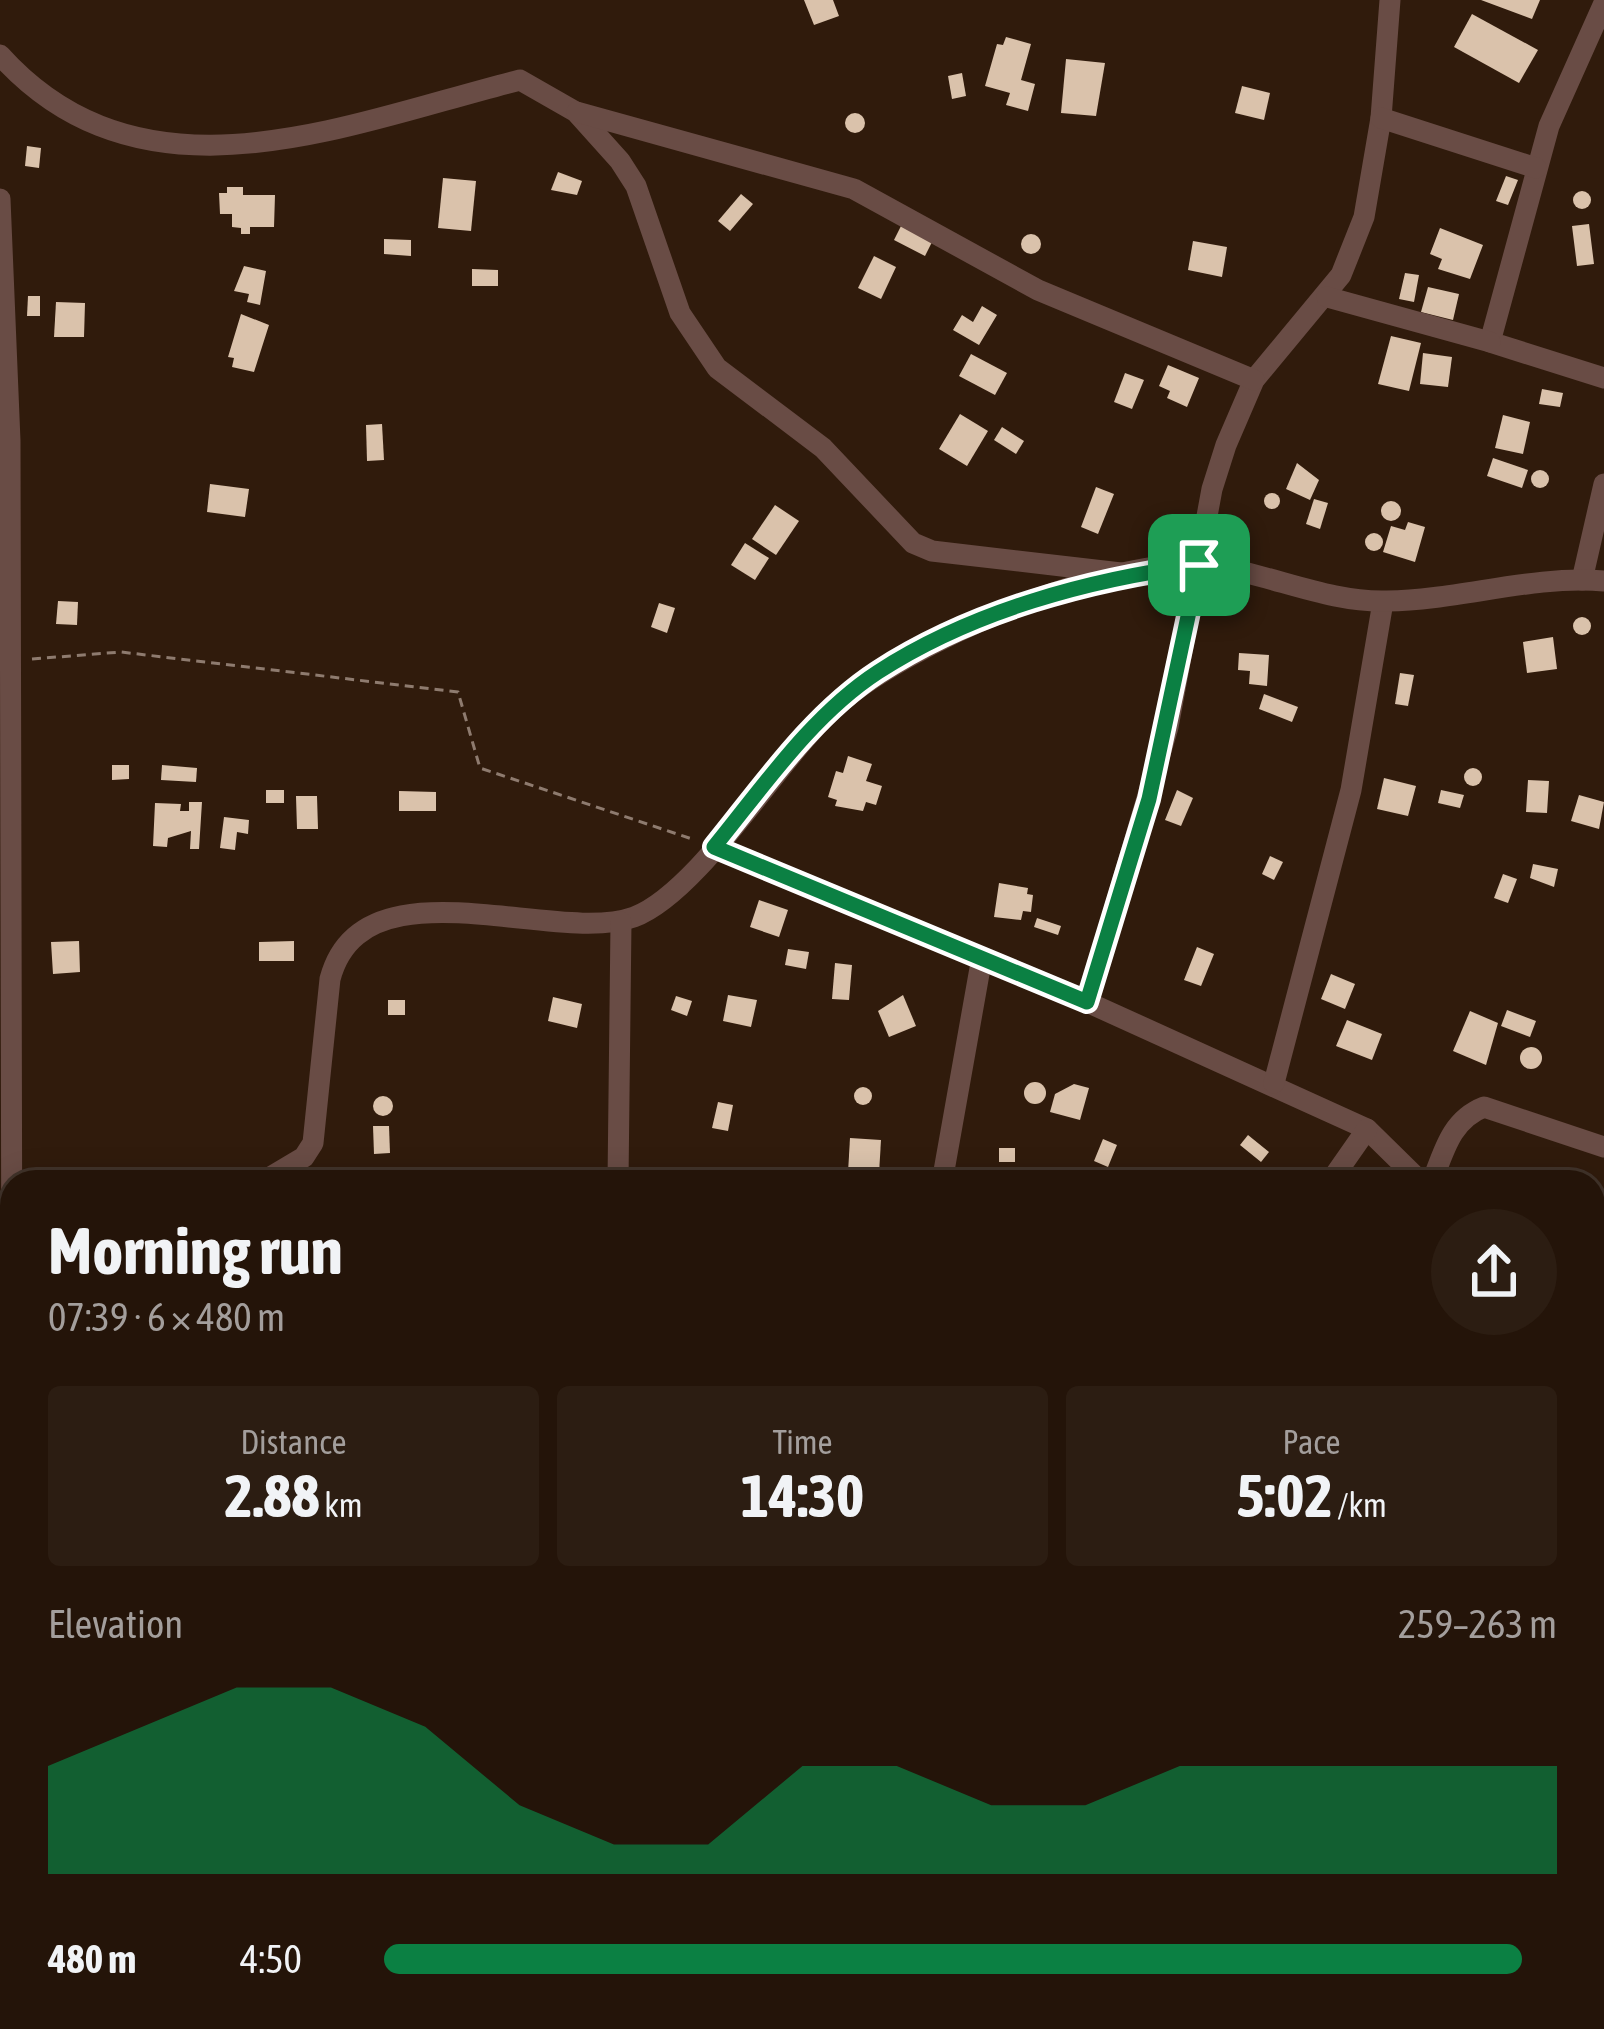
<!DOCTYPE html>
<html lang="en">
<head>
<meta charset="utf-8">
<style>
  body { margin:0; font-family:"Asap Condensed",sans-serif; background:#2c1d12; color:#f1f3f6; height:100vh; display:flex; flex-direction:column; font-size:45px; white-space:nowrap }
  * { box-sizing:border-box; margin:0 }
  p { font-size:39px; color:#a39e9c }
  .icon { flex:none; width:66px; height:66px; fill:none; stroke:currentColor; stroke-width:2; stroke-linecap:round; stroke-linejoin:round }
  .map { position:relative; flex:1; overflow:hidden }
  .panel { position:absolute; left:0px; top:1170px; width:1605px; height:861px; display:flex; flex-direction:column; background:#241409; border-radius:36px 36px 0 0; box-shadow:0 6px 30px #0003,0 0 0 3px #41332a }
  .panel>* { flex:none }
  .pin { position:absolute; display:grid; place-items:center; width:102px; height:102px; color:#fff; margin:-51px; border-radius:24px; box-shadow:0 6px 18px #0006 }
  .round { display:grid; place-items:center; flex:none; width:126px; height:126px; border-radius:63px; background:#2c1d12 }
  .overview { display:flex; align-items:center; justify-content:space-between; height:204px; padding:0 48px }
  h1 { font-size:66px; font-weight:700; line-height:90px }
  .stats { display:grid; grid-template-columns:repeat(3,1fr); gap:18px; height:204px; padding:12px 48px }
  .stats div { display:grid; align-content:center; border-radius:12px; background:#2c1d12; text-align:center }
  .stats b { font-size:60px; font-weight:700 }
  .stats small { font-size:33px; font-weight:400 }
  .stats p { font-size:33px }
  .chart { height:336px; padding:24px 48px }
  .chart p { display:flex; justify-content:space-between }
  .chart svg { width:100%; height:216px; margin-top:12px; fill:#0b8043; opacity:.7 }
  ul { padding:0 48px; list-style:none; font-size:39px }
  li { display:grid; grid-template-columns:192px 144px 1fr; align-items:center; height:90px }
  li i { height:30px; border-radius:15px; background:#0b8043 }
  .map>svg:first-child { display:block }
  .building { fill:#dac2ab }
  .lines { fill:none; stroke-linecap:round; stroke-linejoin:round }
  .path { stroke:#8e7b6f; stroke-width:3; stroke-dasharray:9 6; stroke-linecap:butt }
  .street { stroke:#694c45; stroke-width:21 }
  .route-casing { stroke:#fff; stroke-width:24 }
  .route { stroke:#0b8043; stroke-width:15 }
</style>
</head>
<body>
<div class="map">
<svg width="1604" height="2029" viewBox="0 0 1604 2029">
  <rect width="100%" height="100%" fill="#301b0c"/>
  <!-- building -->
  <g class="building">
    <polygon points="804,0 833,0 839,16 814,25"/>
    <polygon points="1481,0 1540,0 1532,19"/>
    <polygon points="1472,14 1538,50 1519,83 1454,47"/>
    <polygon points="1006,37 1031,44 1021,80 1035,84 1028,111 1006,105 1010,93 985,86 997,44 1003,45"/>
    <polygon points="1066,59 1105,63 1096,116 1061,113"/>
    <polygon points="962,73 966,96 952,99 948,76"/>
    <polygon points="1242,86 1270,93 1264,120 1235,113"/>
    <circle cx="855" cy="123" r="10"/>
    <polygon points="27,146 41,148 39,168 25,166"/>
    <polygon points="558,172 582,181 577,195 551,190"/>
    <polygon points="1506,176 1518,180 1508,205 1496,201"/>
    <polygon points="443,178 476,181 471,231 438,228"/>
    <polygon points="227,187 243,187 243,195 275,195 274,227 250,227 250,234 241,234 241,228 232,227 232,214 220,214 219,193 227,193"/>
    <circle cx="1582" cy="200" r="9"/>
    <polygon points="741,194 753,204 730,231 718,221"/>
    <polygon points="1589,224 1594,264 1577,266 1572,226"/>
    <polygon points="901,226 932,242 925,256 894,240"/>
    <polygon points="1440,228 1483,245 1470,279 1438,269 1442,259 1430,254"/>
    <circle cx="1031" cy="244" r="10"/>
    <polygon points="384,239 411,240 411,256 384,254"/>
    <polygon points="1193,241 1227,247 1222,277 1188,270"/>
    <polygon points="874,256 896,267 881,299 858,288"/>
    <polygon points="244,266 266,271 260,305 247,302 249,294 234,291"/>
    <polygon points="472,269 498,270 498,286 472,286"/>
    <polygon points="1405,273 1419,275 1414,302 1399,299"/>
    <polygon points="1428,287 1459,294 1453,320 1421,312"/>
    <polygon points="28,296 40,296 40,316 27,316"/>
    <polygon points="56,302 85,303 84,337 54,337"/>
    <polygon points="982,306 997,315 979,345 953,330 962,315 973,322"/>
    <polygon points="241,314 269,325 254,372 232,367 234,358 228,357"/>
    <polygon points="1391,336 1421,343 1409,391 1378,384"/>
    <polygon points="1423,353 1452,357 1448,387 1420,384"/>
    <polygon points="971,354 1007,373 995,395 959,376"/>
    <polygon points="1168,365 1199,378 1187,407 1167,398 1170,391 1159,386"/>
    <polygon points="1125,373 1144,380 1132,409 1114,402"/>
    <polygon points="1542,389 1563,393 1560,407 1539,404"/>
    <polygon points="960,414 988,431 967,466 939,449"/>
    <polygon points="1503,415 1530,422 1523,454 1495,448"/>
    <polygon points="382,424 384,460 367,461 366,425"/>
    <polygon points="1002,427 1024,441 1016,454 994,440"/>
    <polygon points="1493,458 1528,470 1522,488 1487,476"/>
    <polygon points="1297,463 1319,480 1310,500 1286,489"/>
    <circle cx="1540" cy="479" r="9"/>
    <polygon points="210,484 249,489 245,517 207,512"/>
    <polygon points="1096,487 1114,494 1098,534 1081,527"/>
    <circle cx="1272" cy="501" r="8"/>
    <polygon points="1314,499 1328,503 1320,529 1306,524"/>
    <circle cx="1391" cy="511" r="10"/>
    <polygon points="775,505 799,521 776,555 752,539"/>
    <polygon points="1408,522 1425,527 1415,562 1383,552 1391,526 1405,530"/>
    <circle cx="1374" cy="542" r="9"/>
    <polygon points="745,543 769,558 755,580 731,565"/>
    <polygon points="58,601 78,602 77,625 56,624"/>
    <polygon points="659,603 675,608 667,633 651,627"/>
    <circle cx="1582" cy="626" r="9"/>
    <polygon points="1553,637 1557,669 1527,673 1523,642"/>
    <polygon points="1239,653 1269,655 1267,686 1249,684 1250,671 1238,670"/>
    <polygon points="1400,673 1414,675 1408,706 1395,704"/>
    <polygon points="1264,694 1298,707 1292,722 1259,709"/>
    <polygon points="848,756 872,764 866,781 882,786 876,805 866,802 863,811 835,806 837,800 828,797 836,771 843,773"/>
    <polygon points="112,765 129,765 129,779 112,780"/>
    <polygon points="162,765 197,768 196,782 161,780"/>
    <circle cx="1473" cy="777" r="9"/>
    <polygon points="1384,778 1416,786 1408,816 1377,809"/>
    <polygon points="1528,780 1549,781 1547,813 1526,812"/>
    <rect x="266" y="790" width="18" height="13"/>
    <polygon points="1177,790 1193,798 1181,826 1165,820"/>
    <polygon points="1441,790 1464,795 1460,808 1438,803"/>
    <polygon points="399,791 436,792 436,811 399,811"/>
    <polygon points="1579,795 1604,802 1599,829 1571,821"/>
    <polygon points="296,796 317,796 318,829 297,829"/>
    <polygon points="189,802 202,802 199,849 190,849 191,831 168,838 167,847 153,846 155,803 181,804 180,811 189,811"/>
    <polygon points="224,817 249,820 248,834 237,832 235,850 220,848"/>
    <polygon points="1270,856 1283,862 1274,880 1262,874"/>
    <polygon points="1533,864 1558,869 1554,887 1530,878"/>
    <polygon points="1503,874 1517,879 1508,903 1494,898"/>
    <polygon points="999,883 1028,888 1027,894 1033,895 1031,912 1023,911 1021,920 994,917"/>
    <polygon points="759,900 788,910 779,937 750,927"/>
    <polygon points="1037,918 1061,926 1058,935 1034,927"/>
    <polygon points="79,941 80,972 53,974 51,942"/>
    <polygon points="294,941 294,961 259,961 259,942"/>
    <polygon points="1197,947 1214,954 1201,986 1184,980"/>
    <polygon points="788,949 809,952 806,969 785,965"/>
    <polygon points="835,963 852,965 849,1000 832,999"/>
    <polygon points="1331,974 1355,984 1345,1009 1321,999"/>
    <polygon points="728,995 757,1000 751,1027 723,1021"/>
    <polygon points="903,995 916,1026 889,1037 878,1011"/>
    <polygon points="676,996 692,1001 687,1016 671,1010"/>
    <polygon points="553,997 582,1004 577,1028 548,1021"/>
    <rect x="388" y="1000" width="17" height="15"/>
    <polygon points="1507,1010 1536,1021 1530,1037 1501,1026"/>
    <polygon points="1470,1011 1498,1023 1486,1065 1453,1051"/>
    <polygon points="1347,1020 1382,1034 1372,1060 1336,1046"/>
    <circle cx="1531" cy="1058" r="11"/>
    <circle cx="1035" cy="1093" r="11"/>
    <polygon points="1074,1084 1089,1088 1080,1120 1050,1112 1055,1094"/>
    <circle cx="863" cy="1096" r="9"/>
    <circle cx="383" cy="1106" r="10"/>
    <polygon points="718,1102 733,1105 728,1131 712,1128"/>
    <polygon points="373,1126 389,1126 390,1153 374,1154"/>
    <polygon points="1248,1135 1269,1152 1261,1162 1240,1145"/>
    <polygon points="850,1138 881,1140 879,1174 848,1173"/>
    <polygon points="1103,1139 1117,1145 1108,1167 1094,1161"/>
    <rect x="999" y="1148" width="16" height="14"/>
    <polygon points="1538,1168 1555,1173 1553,1182 1534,1182"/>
    <polygon points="0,1631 12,1632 6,1670 0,1669"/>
    <polygon points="113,2019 125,2019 150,2029 112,2029"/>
  </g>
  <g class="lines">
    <!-- path -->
    <polyline class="path" points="32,659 121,652 458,692 480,768 695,840"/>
    <!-- street -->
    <g class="street">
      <polyline points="1390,0 1381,118 1364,217 1341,275 1254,380 1226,445 1212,489 1168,727 1087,1002 1367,1129 1421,1182"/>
      <polyline points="1604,3 1549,126 1490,342 1604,378"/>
      <path d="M0,55C143,214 348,123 520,80L576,112L620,161L636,186L680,313L717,368L823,448L913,543L932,551L1121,573"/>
      <polyline points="577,112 854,189 1038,290 1254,380"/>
      <polyline points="1381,118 1536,168"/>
      <polyline points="0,199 10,441 12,1354"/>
      <polyline points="1327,297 1490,342"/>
      <polyline points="1582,580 1604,484"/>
      <polyline points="714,847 1087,1002"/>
      <polyline points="1274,1083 1351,790 1383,602"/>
      <path d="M262,1182L304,1157L313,1143L330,979C362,857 554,946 634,917C698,893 778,760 834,708C902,645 1107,557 1201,565C1263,570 1324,603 1387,601C1460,600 1531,575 1604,581"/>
      <polyline points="618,1182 621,922"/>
      <polyline points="942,1182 982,957"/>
      <polyline points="1330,1182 1367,1129"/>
      <path d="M1432,1182C1444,1151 1451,1120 1484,1107L1604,1147"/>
      <polyline points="1593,1302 1604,1295"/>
      <polyline points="1593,1434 1604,1451"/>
      <polyline points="0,1450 12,1449"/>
      <polyline points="1593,1594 1604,1604"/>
      <polyline points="1593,1788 1604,1775"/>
      <polyline points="0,1887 12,1885"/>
      <polyline points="645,2019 645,2029"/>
      <polyline points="235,2029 236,2019"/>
      <polyline points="888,2029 890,2019"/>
      <polyline points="1259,2029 1262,2019"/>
      <polyline points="1475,2029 1478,2019"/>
    </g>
  </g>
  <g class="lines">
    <!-- route casing -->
    <g class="route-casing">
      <path id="route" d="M1199,565L1149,799L1087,1002L714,847C763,787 812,715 878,672C972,611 1090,579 1199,565Z"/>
    </g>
    <!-- route -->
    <use href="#route" class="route"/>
  </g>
</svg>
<div class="pin" style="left:1199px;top:565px;background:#1e9e55"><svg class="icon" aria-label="arrive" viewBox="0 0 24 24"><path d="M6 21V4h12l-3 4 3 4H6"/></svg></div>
<section class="panel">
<div class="overview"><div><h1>Morning run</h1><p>07:39 · 6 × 480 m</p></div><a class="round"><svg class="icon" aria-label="share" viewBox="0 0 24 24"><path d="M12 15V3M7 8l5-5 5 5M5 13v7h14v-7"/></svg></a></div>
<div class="stats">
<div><p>Distance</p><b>2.88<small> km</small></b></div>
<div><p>Time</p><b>14:30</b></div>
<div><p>Pace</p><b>5:02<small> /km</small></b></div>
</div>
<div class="chart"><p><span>Elevation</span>259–263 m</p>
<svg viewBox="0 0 160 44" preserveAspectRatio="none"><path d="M0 44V22L10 14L20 6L30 6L40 14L50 30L60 38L70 38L80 22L90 22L100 30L110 30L120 22L130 22L140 22L150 22L160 22V44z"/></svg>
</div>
<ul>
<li><b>480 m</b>4:50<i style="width:97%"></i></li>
</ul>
</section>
</div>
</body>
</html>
